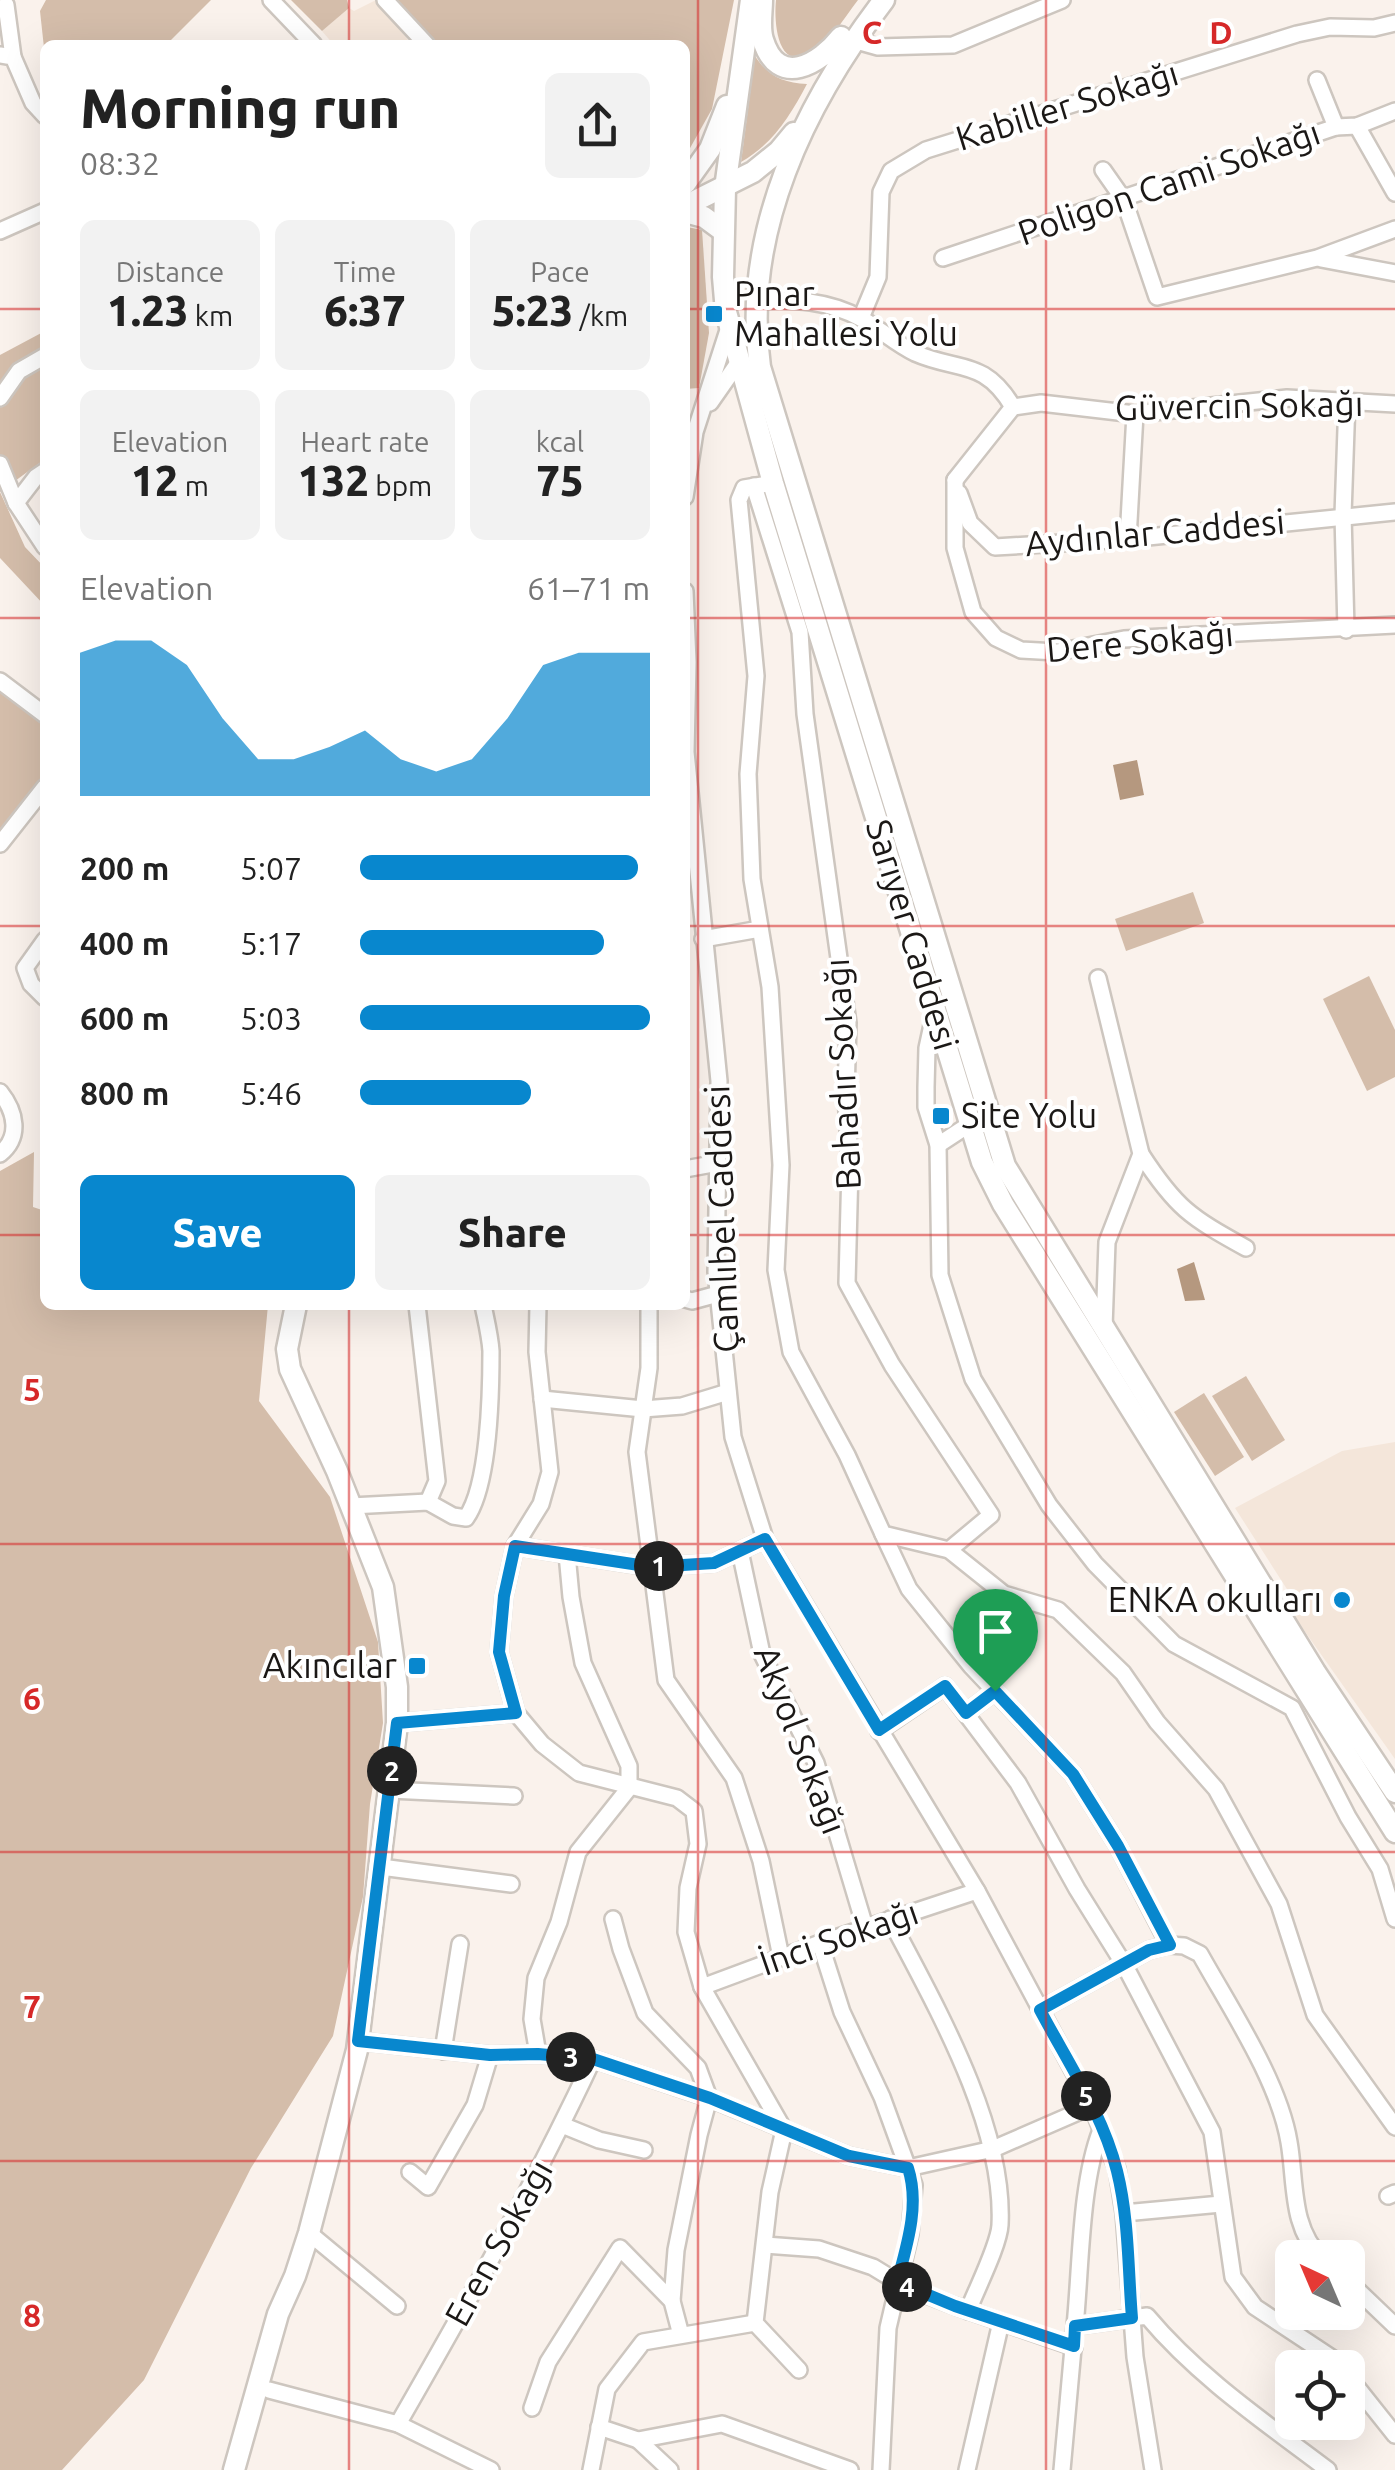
<!DOCTYPE html>
<html lang="en">
<head>
<meta charset="utf-8">
<style>
  body { margin:0; font-family:Ubuntu,sans-serif; background:#f2f2f2; color:#222; height:100vh; display:flex; flex-direction:column; font-size:38px; white-space:nowrap }
  * { box-sizing:border-box; margin:0 }
  p { font-size:32px; color:#767676 }
  .icon { flex:none; width:55px; height:55px; fill:none; stroke:currentColor; stroke-width:2; stroke-linecap:round; stroke-linejoin:round }
  .map { position:relative; flex:1; overflow:hidden }
  .drawer { position:absolute; left:40px; top:40px; width:650px; height:1270px; display:flex; flex-direction:column; background:#fff; border-radius:15px; box-shadow:0 10px 40px #0002 }
  .drawer>* { flex:none }
  .needle { width:65px; rotate:316deg }
  .tools { position:absolute; left:1275px; top:2240px; display:grid; gap:20px }
  .tools a { display:grid; place-items:center; width:90px; height:90px; border-radius:15px; background:#fff; box-shadow:0 10px 40px #0002; font-size:50px }
  .pin { position:absolute; display:grid; place-items:center; width:85px; height:85px; color:#fff; margin:-102px -42px; border-radius:50% 50% 50% 0; rotate:-45deg; box-shadow:0 0 10px #0007 }
  .pin .icon { rotate:45deg }
  .km { position:absolute; width:50px; height:50px; margin:-25px; border-radius:50%; background:#222; color:#fff; font-size:28px; line-height:50px; text-align:center }
  .round { display:grid; place-items:center; flex:none; width:105px; height:105px; border-radius:15px; background:#f2f2f2 }
  .headline { display:flex; align-items:center; justify-content:space-between; height:170px; padding:0 40px }
  h1 { font-size:55px; font-weight:800; line-height:75px }
  .metrics { display:grid; grid-template-columns:repeat(3,1fr); gap:15px; height:170px; padding:10px 40px }
  .metrics div { display:grid; align-content:center; border-radius:15px; background:#f2f2f2; text-align:center }
  .metrics b { font-size:42px; font-weight:800 }
  .metrics small { font-size:28px; font-weight:400 }
  .metrics p { font-size:28px }
  .chart { height:280px; padding:20px 40px }
  .chart p { display:flex; justify-content:space-between }
  .chart svg { width:100%; height:180px; margin-top:10px; fill:#0887ce; opacity:.7 }
  .button { display:flex; gap:20px; margin-top:auto; padding:20px 40px }
  .button a { flex:1; height:115px; border-radius:15px; background:#0887ce; color:#fff; font-size:40px; font-weight:800; line-height:115px; text-align:center }
  .button a+a { background:#f2f2f2; color:#222 }
  ul { padding:0 40px; list-style:none; font-size:32px }
  li { display:grid; grid-template-columns:160px 120px 1fr; align-items:center; height:75px }
  li i { height:25px; border-radius:12px; background:#0887ce }
  .map>svg:first-child { display:block }
  .built { fill:#f4e6da }
  .green { fill:#d4bdaa }
  .water { fill:#b5987f }
  .lines { fill:none; stroke-linecap:round; stroke-linejoin:round }
  .minor-casing { stroke:#cdc6bf; stroke-width:20 }
  .major-casing { stroke:#cdc6bf; stroke-width:25 }
  .minor { stroke:#fff; stroke-width:15 }
  .major { stroke:#fff; stroke-width:20 }
  .route-casing { stroke:#fff; stroke-width:20 }
  .route { stroke:#0887ce; stroke-width:12 }
  .grid { fill:none; stroke:#d62828; stroke-width:2.5; stroke-opacity:0.55 }
  .poi-dot { fill:#0887ce; stroke:#fff; stroke-width:4 }
  .labels { text-anchor:middle; stroke-width:8; stroke-linejoin:round; paint-order:stroke }
  .street-label { font-size:35px; fill:#1b1816; stroke:#fff }
  .poi-label { font-size:35px; fill:#1b1816; stroke:#fff; text-anchor:start }
  .grid-label { font-size:32px; text-anchor:middle; font-weight:bold; fill:#d62828; stroke:#fff; stroke-width:8; stroke-linejoin:round; paint-order:stroke }
</style>
</head>
<body>
<div class="map">
<svg width="1395" height="2470" viewBox="0 0 1395 2470">
  <rect width="100%" height="100%" fill="#faf2ec"/>
  <!-- built -->
  <g class="built">
    <polygon points="376,0 383,0 411,45 334,45 322,31 349,8 354,11"/>
    <polygon points="1395,1442 1395,1759 1284,1602 1292,1597 1235,1508 1342,1451"/>
  </g>
  <!-- green -->
  <g class="green">
    <polygon points="46,0 211,0 166,45 45,45 45,57 40,11"/>
    <polygon points="291,0 347,0 349,8 322,31"/>
    <polygon points="395,0 734,0 712,109 685,157 685,45 431,45"/>
    <path d="M776,0H858C844,18 830,43 810,54C776,72 774,19 776,0Z"/>
    <path d="M755,56C768,76 783,83 807,84C790,116 773,144 741,162Z"/>
    <polygon points="687,227 702,230 709,333 699,388 685,389"/>
    <polygon points="45,331 45,459 0,492 25,547 45,568 45,606 0,558 0,355"/>
    <polygon points="0,691 45,724 45,778 0,837"/>
    <polygon points="1193,892 1204,923 1126,951 1115,919"/>
    <polygon points="1369,976 1395,1030 1395,1077 1367,1091 1323,999"/>
    <polygon points="34,1152 33,1207 45,1211 45,1305 268,1305 259,1401 330,1497 378,1642 383,1723 370,1804 363,1897 333,2036 251,2168 144,2380 62,2470 0,2470 0,1171"/>
    <polygon points="1246,1376 1285,1440 1252,1461 1212,1396"/>
    <polygon points="1204,1393 1244,1457 1215,1476 1174,1412"/>
  </g>
  <!-- water -->
  <g class="water">
    <polygon points="1137,760 1144,795 1120,800 1113,765"/>
    <polygon points="1194,1262 1205,1300 1185,1301 1177,1269"/>
  </g>
  <g class="lines">
    <!-- minor casing -->
    <g class="minor-casing">
      <g id="minor">
        <polyline points="271,0 314,45"/>
        <polyline points="385,0 427,45"/>
        <polyline points="6,5 13,57"/>
        <polyline points="853,40 878,47 953,45 1062,0"/>
        <polyline points="0,55 13,57 33,103 45,116"/>
        <polyline points="1317,80 1336,127"/>
        <polyline points="1357,126 1395,193"/>
        <polyline points="1103,170 1124,200 1157,297 1317,258 1395,229"/>
        <polyline points="0,231 45,211"/>
        <polyline points="943,258 1336,127 1357,126 1395,111"/>
        <polyline points="1321,259 1395,273"/>
        <path d="M756,301C794,299 828,300 862,319C880,329 896,344 915,353C958,372 984,358 1013,407"/>
        <polyline points="861,318 878,277 881,192 891,171 926,150 1297,34 1330,27 1374,28 1395,23"/>
        <polyline points="0,398 19,371 45,356"/>
        <polyline points="710,403 738,363"/>
        <polyline points="1013,407 1041,403 1135,414 1287,398 1395,404"/>
        <polyline points="0,464 16,503 45,547"/>
        <polyline points="955,480 955,548 973,612 996,638 1021,650 1057,652 1124,639 1395,625"/>
        <polyline points="955,480 1013,407"/>
        <polyline points="773,483 744,488 739,500 756,676 748,774 752,879 770,987 781,1165 776,1270 791,1352 847,1455 883,1534 949,1550 1004,1594 1058,1610 1123,1673 1157,1722 1216,1789 1279,1904 1315,2015 1395,2127"/>
        <polyline points="754,486 800,632 805,714 848,1023 846,1094 850,1167 847,1283 892,1365 991,1515 949,1550"/>
        <polyline points="959,493 970,523 995,547 1128,539 1395,512"/>
        <polyline points="685,497 695,432 729,327"/>
        <polyline points="16,503 36,477 45,471"/>
        <polyline points="1128,539 1135,414"/>
        <polyline points="685,591 688,662 686,752 719,1081 716,1272 733,1437 765,1539 977,1891 1092,2106 1117,2169 1124,2213 1135,2357 1153,2470"/>
        <polyline points="1346,630 1343,515 1347,400"/>
        <polyline points="0,681 45,715"/>
        <polyline points="0,844 45,787"/>
        <polyline points="703,939 760,929"/>
        <polyline points="45,940 25,968 31,984 45,998"/>
        <polyline points="1098,978 1141,1154 1107,1242 1104,1328"/>
        <polyline points="935,1011 927,1048 926,1087 926,1107 938,1145 940,1275 973,1379 1049,1505 1095,1564 1174,1644 1292,1708 1348,1817 1380,1869 1395,1919"/>
        <path d="M0,1092C16,1112 21,1137 0,1154"/>
        <polyline points="938,1145 970,1124"/>
        <path d="M1141,1154C1176,1208 1190,1217 1246,1248"/>
        <polyline points="685,1169 718,1163"/>
        <polyline points="685,1299 692,1301 718,1294"/>
        <polyline points="417,1305 437,1481 428,1502"/>
        <polyline points="538,1305 537,1352 550,1472 541,1504 515,1546 504,1596 499,1652 516,1713 542,1744 579,1773 677,1798 694,1811 698,1844 688,1888 686,1932 702,1987 784,2130 770,2192 755,2323 799,2370"/>
        <polyline points="649,1305 649,1368 637,1452 666,1680 734,1778 761,1861 781,1957"/>
        <polyline points="542,1399 643,1409 682,1406 728,1392"/>
        <path d="M351,1506L428,1502L453,1516L466,1518C489,1486 491,1393 491,1351C490,1336 486,1320 483,1305"/>
        <polyline points="883,1534 909,1589 971,1666 1073,1774 1118,1846 1169,1945"/>
        <polyline points="515,1546 651,1567 714,1563 765,1539"/>
        <polyline points="740,1551 762,1654 816,1763 865,1927"/>
        <polyline points="966,1713 995,1691"/>
        <polyline points="397,1723 516,1713"/>
        <polyline points="879,1731 945,1686 1018,1783 1077,1889 1125,1966 1212,2132 1233,2277 1255,2307 1335,2360 1341,2368"/>
        <polyline points="390,1790 514,1796"/>
        <polyline points="381,1867 511,1884"/>
        <polyline points="613,1919 621,1949 645,2013 698,2068 709,2098 699,2135 676,2250 672,2301"/>
        <path d="M890,1919C935,2005 1005,2125 1000,2225C999,2245 976,2290 968,2311"/>
        <polyline points="820,1943 842,2012 882,2097 914,2185 910,2234 888,2328 881,2470"/>
        <polyline points="702,1987 820,1943 977,1891"/>
        <path d="M1040,2010L1149,1950L1169,1945L1184,1946L1200,1954C1230,2008 1279,2081 1289,2142C1296,2181 1290,2228 1322,2258"/>
        <polyline points="358,2041 490,2055 538,2054 593,2059 709,2098 849,2156 908,2168 993,2149 1092,2106"/>
        <polyline points="443,2051 460,1944"/>
        <polyline points="538,2054 532,2019 536,1978 559,1922 578,1852 629,1788 629,1766 583,1663 571,1597 567,1554"/>
        <polyline points="562,2125 599,2140 644,2150"/>
        <polyline points="410,2172 428,2187 475,2105 490,2055"/>
        <polyline points="1388,2196 1395,2193"/>
        <polyline points="1124,2213 1221,2204"/>
        <polyline points="309,2233 397,2306"/>
        <polyline points="765,2245 819,2249 873,2267 904,2286 955,2306 1074,2347"/>
        <polyline points="1348,2281 1395,2326"/>
        <path d="M1075,2326C1081,2267 1080,2184 1101,2130"/>
        <polyline points="1348,2376 1395,2435"/>
        <polyline points="269,2390 398,2424 491,2470"/>
        <polyline points="532,2408 548,2362 620,2248 672,2301 681,2335"/>
        <path d="M398,2424C467,2304 534,2185 593,2059"/>
        <polyline points="599,2427 638,2440 722,2424 850,2470"/>
        <polyline points="638,2440 670,2470"/>
        <polyline points="591,2470 607,2389 643,2342 755,2323"/>
        <polyline points="967,2470 1001,2322"/>
        <path d="M1062,2470L1075,2326L1147,2316C1198,2377 1266,2423 1328,2470"/>
      </g>
    </g>
    <!-- major casing -->
    <g class="major-casing">
      <g id="major">
        <polyline points="751,0 725,188 723,277 726,312 773,483 982,1162 1003,1204 1395,1832"/>
        <path d="M762,0C762,12 759,28 763,40C778,89 820,64 841,37"/>
        <path d="M884,0C805,103 741,233 760,367L1005,1166L1315,1672L1395,1792"/>
        <polyline points="685,184 710,149 727,106"/>
        <polyline points="685,206 753,172 779,151 794,133"/>
        <polyline points="685,212 704,217 723,231"/>
        <polyline points="234,2470 278,2314 295,2276 309,2233 357,2050 397,1723 397,1687 383,1587 337,1471 290,1369 287,1349 296,1305"/>
      </g>
    </g>
    <!-- minor -->
    <use href="#minor" class="minor"/>
    <!-- major -->
    <use href="#major" class="major"/>
  </g>
  <g class="lines">
    <!-- route casing -->
    <g class="route-casing">
      <path id="route" d="M765,1539L879,1730L945,1686L966,1713L995,1691L1073,1774L1118,1846L1170,1945L1149,1950L1040,2010C1067,2061 1103,2114 1117,2171C1129,2219 1128,2270 1132,2318L1075,2326L1074,2346L955,2306L897,2282C907,2245 920,2205 908,2168L849,2156L710,2098L593,2059L538,2054L490,2055L358,2041L397,1723L516,1713L499,1652L504,1596L515,1546L652,1567L714,1563Z"/>
    </g>
    <!-- route -->
    <use href="#route" class="route"/>
  </g>
  <!-- grid -->
  <path class="grid" d="M349,0V45M698,0V2470M1046,0V2470M0,309H45M685,309H1395M0,618H45M685,618H1395M0,926H45M685,926H1395M0,1235H45M685,1235H1395M349,1305V2470M0,1544H1395M0,1852H1395M0,2161H1395"/>
  <!-- markers -->
  <g class="poi-dot">
    <rect x="704" y="304" width="20" height="20" rx="5"/>
    <rect x="931" y="1106" width="20" height="20" rx="5"/>
    <circle cx="1342" cy="1600" r="10"/>
    <rect x="407" y="1656" width="20" height="20" rx="5"/>
  </g>
  <g class="labels">
    <!-- street labels -->
    <g class="street-label">
      <text transform="translate(1067 106) rotate(-17)" y="12">Kabiller Sokağı</text>
      <text transform="translate(1169 183) rotate(-19)" y="12">Poligon Cami Sokağı</text>
      <text transform="translate(1239 406) rotate(-1)" y="12">Güvercin Sokağı</text>
      <text transform="translate(1155 533) rotate(-5)" y="12">Aydınlar Caddesi</text>
      <text transform="translate(1140 642) rotate(-5)" y="12">Dere Sokağı</text>
      <text transform="translate(912 935) rotate(73)" y="12">Sarıyer Caddesi</text>
      <text transform="translate(843 1074) rotate(-93)" y="12">Bahadır Sokağı</text>
      <text transform="translate(722 1219) rotate(-92)" y="12">Çamlıbel Caddesi</text>
      <text transform="translate(800 1740) rotate(69)" y="12">Akyol Sokağı</text>
      <text transform="translate(839 1938) rotate(-19)" y="12">İnci Sokağı</text>
      <text transform="translate(499 2243) rotate(-61)" y="12">Eren Sokağı</text>
    </g>
    <!-- poi labels -->
    <g class="poi-label">
      <text x="734" y="306">Pınar<tspan x="734" dy="40">Mahallesi Yolu</tspan></text>
      <text x="961" y="1128">Site Yolu</text>
      <text x="1322" y="1612" text-anchor="end">ENKA okulları</text>
      <text x="397" y="1678" text-anchor="end">Akıncılar</text>
    </g>
  </g>
  <g class="grid-label">
    <text x="872" y="44">C</text>
    <text x="1221" y="44">D</text>
    <text x="32" y="1401">5</text>
    <text x="32" y="1710">6</text>
    <text x="32" y="2018">7</text>
    <text x="32" y="2327">8</text>
  </g>
</svg>
<div class="tools">
<a><svg class="needle" viewBox="-14 -14 28 28"><path d="M0-13l5 13h-10z" fill="#e53935"/><path d="M0 13l5-13h-10z" fill="#767676"/></svg></a>
<a><svg class="icon" aria-label="locate" viewBox="0 0 24 24"><circle cx="12" cy="12" r="6"/><path d="M12 2v4M12 18v4M2 12h4M18 12h4"/></svg></a>
</div>
<div class="pin" style="left:995px;top:1691px;background:#1e9e55"><svg class="icon" aria-label="arrive" viewBox="0 0 24 24"><path d="M6 21V4h12l-3 4 3 4H6"/></svg></div>
<b class="km" style="left:659px;top:1566px">1</b>
<b class="km" style="left:392px;top:1771px">2</b>
<b class="km" style="left:571px;top:2057px">3</b>
<b class="km" style="left:907px;top:2287px">4</b>
<b class="km" style="left:1086px;top:2096px">5</b>
<section class="drawer">
<div class="headline"><div><h1>Morning run</h1><p>08:32</p></div><a class="round"><svg class="icon" aria-label="share" viewBox="0 0 24 24"><path d="M12 15V3M7 8l5-5 5 5M5 13v7h14v-7"/></svg></a></div>
<div class="metrics">
<div><p>Distance</p><b>1.23<small> km</small></b></div>
<div><p>Time</p><b>6:37</b></div>
<div><p>Pace</p><b>5:23<small> /km</small></b></div>
</div>
<div class="metrics">
<div><p>Elevation</p><b>12<small> m</small></b></div>
<div><p>Heart rate</p><b>132<small> bpm</small></b></div>
<div><p>kcal</p><b>75</b></div>
</div>
<div class="chart"><p><span>Elevation</span>61–71 m</p>
<svg viewBox="0 0 160 44" preserveAspectRatio="none"><path d="M0 44V9L10 6L20 6L30 12L40 25L50 35L60 35L70 32L80 28L90 35L100 38L110 35L120 25L130 12L140 9L150 9L160 9V44z"/></svg>
</div>
<ul>
<li><b>200 m</b>5:07<i style="width:96%"></i></li>
<li><b>400 m</b>5:17<i style="width:84%"></i></li>
<li><b>600 m</b>5:03<i style="width:100%"></i></li>
<li><b>800 m</b>5:46<i style="width:59%"></i></li>
</ul>
<div class="button"><a>Save</a><a>Share</a></div>
</section>
</div>
</body>
</html>
